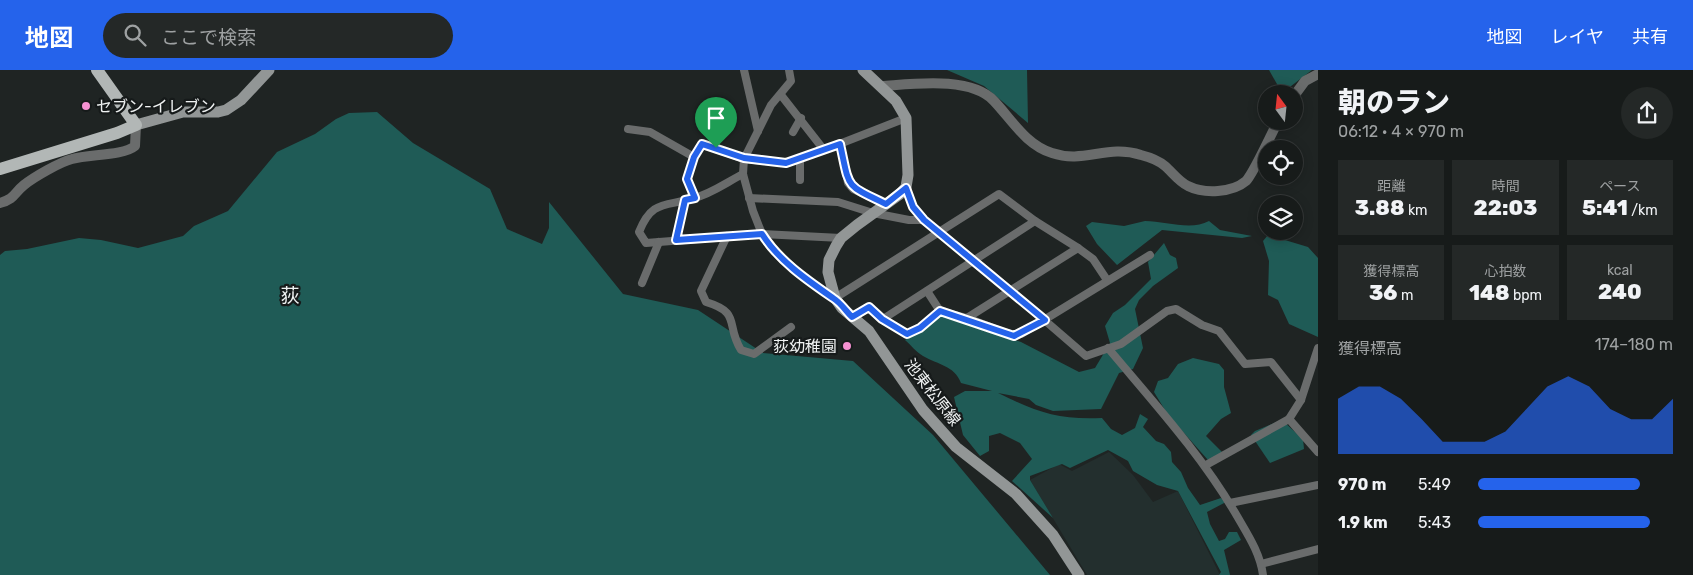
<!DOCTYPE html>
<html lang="ja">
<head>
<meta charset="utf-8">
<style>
  body { margin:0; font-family:Rubik,"Noto Sans JP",sans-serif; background:#242827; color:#f1f3f6; height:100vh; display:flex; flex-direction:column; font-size:19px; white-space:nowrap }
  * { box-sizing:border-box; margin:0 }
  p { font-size:16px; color:#9ea1a2 }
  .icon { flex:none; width:28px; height:28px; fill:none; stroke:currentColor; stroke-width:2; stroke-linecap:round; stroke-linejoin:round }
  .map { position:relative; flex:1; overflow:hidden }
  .sheet { display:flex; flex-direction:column; background:#171b1a; width:375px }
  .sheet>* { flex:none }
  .needle { width:32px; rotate:345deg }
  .fabs { position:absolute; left:1258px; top:15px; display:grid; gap:10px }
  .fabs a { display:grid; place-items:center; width:45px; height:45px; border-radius:50%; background:#171b1a; box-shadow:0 2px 12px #0003,0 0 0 1px #363939; font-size:25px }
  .pin { position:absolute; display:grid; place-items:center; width:42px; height:42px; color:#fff; margin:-51px -21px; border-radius:50% 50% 50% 0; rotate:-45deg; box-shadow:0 0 5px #0007 }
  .pin .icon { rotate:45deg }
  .round { display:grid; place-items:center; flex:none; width:52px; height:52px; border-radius:26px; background:#242827 }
  .summary { display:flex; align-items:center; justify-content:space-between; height:85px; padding:0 20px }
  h1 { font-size:28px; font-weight:800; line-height:38px }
  .figures { display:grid; grid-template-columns:repeat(3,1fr); gap:8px; height:85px; padding:5px 20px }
  .figures div { display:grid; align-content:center; border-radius:0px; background:#242827; text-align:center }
  .figures b { font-size:21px; font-weight:800 }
  .figures small { font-size:14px; font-weight:400 }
  .figures p { font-size:14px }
  .chart { height:140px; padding:10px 20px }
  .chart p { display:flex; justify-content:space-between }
  .chart svg { width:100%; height:90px; margin-top:5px; fill:#2563eb; opacity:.7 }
  ul { padding:0 20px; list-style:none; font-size:16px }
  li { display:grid; grid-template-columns:80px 60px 1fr; align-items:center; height:38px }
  li i { height:12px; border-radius:6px; background:#2563eb }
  header { display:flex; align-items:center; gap:30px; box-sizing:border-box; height:70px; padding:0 25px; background:#2563eb; color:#fff }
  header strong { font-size:24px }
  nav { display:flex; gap:28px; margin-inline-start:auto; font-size:18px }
  .search { width:350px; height:45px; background:#242827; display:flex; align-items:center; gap:12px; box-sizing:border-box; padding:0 18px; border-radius:28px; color:#9ea1a2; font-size:19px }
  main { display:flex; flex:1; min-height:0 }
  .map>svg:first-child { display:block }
  .built { fill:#232f2e }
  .forest { fill:#1f5b56 }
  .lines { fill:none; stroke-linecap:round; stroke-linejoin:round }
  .minor { stroke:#6a6c6c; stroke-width:8 }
  .tertiary { stroke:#6a6c6c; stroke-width:10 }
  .secondary { stroke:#929696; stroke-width:11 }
  .primary { stroke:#b2b7b6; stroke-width:12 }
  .route-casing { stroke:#fff; stroke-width:10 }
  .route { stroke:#2563eb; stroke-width:6 }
  .poi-dot { fill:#f591d1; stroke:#161a1a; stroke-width:2 }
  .labels { text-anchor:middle; stroke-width:4.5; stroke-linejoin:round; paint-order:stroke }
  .poi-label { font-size:16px; fill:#eff2f2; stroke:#161a1a; text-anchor:start }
  .street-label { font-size:16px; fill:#eff2f2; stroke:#161a1a }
  .quarter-label { font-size:19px; fill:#eff2f2; stroke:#161a1a }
</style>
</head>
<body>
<header>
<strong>地図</strong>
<div class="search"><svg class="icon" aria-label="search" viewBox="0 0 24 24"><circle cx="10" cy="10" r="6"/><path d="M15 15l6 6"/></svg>ここで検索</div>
<nav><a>地図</a><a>レイヤ</a><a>共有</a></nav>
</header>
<main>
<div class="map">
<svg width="1318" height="505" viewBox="0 0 1318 505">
  <rect width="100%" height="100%" fill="#1f2423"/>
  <!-- built -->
  <polygon class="built" points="1109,382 1133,405 1153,432 1178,421 1220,505 1087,505 1030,410 1059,394 1072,401"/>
  <!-- forest -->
  <g class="forest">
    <polygon points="947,0 1027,0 1028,53 984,16"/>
    <polygon points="1269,0 1312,0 1282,23"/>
    <polygon points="377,42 413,73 490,119 507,159 542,174 549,158 549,132 623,224 698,240 763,283 853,291 933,365 1050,505 0,505 0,185 5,181 27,179 79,168 101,170 138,178 183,166 194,156 228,141 277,82 315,64 336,49 349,43"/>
    <path d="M1145,151C1165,151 1191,161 1209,151L1220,160L1252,166L1242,168L1162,160L1117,195L1097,174L1086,156L1092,152L1124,156Z"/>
    <polygon points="1268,165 1308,177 1318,188 1318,267 1289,254 1278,230 1268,225 1269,191 1263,171"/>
    <path d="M1164,173L1170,185L1176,188L1178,198L1153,216L1139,230L1135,239L1143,278L1133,299L1119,303L1101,339L1053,341L1036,335L1029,329L998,323C1037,342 1058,350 1102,348L1111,359L1122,365L1135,358L1140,344L1148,349L1143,357L1156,371L1164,374L1171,382L1172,392L1181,402L1188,418L1200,435L1221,428L1226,432L1207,442L1210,454L1219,471L1225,469L1229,462H1237L1241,470L1224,480L1230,505H1219L1221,502L1178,421L1157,415L1133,401L1128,391L1108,380L1070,398L1062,394L1030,406V410L1053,448L1012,411L1032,389L1020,373L1000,363L989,366V381L980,386L963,365L954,327L965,321H992L961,313C954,295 938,295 923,286C916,282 911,275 905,270L938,246H944L1021,272L1079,302L1095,298L1110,273L1105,256L1113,243L1125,235L1151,209L1148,192Z"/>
    <polygon points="1193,288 1219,294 1224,300 1224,317 1231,343 1221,349 1206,366 1223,383 1208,390 1168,345 1154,322 1158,311 1168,308 1178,294"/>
    <polygon points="1279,351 1284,352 1303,369 1304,379 1270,393 1251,365 1255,361"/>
  </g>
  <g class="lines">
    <!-- minor -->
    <g class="minor">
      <polyline points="744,0 758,61"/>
      <polyline points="789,0 791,11 771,35 744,89 743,104 753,141 762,164 769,175 802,206 835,228 999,124 1035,151 883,249 869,237 852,247"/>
      <polyline points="781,25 824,80 906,48"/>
      <polyline points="628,59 650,62 694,87 702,74 744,89 786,93 824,80"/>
      <polyline points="793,62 801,48"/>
      <polyline points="840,74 848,113 853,119 886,134"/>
      <polyline points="694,87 687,109 695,128"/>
      <polyline points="800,89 800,110"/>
      <path d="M743,104C727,112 711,124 694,128C666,137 652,129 639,162L646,173L762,164L841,168"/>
      <polyline points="906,117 913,137 924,150 990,203 1086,286 1121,274 1167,241 1176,239 1202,255 1219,261 1245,294 1271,292 1301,330"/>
      <polyline points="749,128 838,132 873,143 909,150 924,150"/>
      <path d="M727,166L701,221L706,232C742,243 725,254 741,280L754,284L791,257"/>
      <polyline points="676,170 685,130"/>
      <polyline points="1078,178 1093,189 1107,210"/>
      <polyline points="642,213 659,172"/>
      <polyline points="927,221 940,241 967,248 1078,178 1035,151"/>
      <polyline points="967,248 1014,266 1021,264 1150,185"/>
      <polyline points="883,249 907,264 920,258 940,241"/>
      <path d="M1108,278C1154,333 1201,384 1237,446C1248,465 1260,483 1263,505"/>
      <polyline points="1289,349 1318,382"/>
      <polyline points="1206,395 1289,349 1301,330 1318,278"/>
      <polyline points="1230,433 1318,415"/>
      <polyline points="1261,494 1318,479"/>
    </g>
    <!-- tertiary -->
    <g class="tertiary">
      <path d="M882,16C913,14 971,6 994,31C1012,50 1026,75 1052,83C1084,94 1107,74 1141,85C1149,87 1159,91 1165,96C1172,102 1179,112 1188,116C1204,124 1232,123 1246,111C1253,104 1272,63 1278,51"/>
      <polyline points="1294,26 1305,11 1318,4"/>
      <path d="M0,133C15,129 14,123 24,115C34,107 60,92 72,89C89,84 123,86 135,76L136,55"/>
    </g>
    <!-- secondary -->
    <g class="secondary">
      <polyline points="863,0 896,31 906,48 908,105 906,117 900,124 857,155 841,168 836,176 829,190 828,202 835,228 842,238 869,261 923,340 956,377 1016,424 1053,465 1079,505"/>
      <polyline points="136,55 183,42 218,42 226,40 241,30 269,0"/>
    </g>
    <!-- primary -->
    <polyline class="primary" points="0,99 117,63 136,55 97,0"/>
  </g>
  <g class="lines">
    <!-- route casing -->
    <g class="route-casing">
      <path id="route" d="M702,74L744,88L786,93L840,74C850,119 844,114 886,134L906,118L913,137L924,150L1045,250L1014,266L940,241L920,258L907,264L882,249L869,237L852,247C846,241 840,232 833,228C807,210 779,191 762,164L676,170L685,130L695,128L687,109L694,87Z"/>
    </g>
    <!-- route -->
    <use href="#route" class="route"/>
  </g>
  <!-- markers -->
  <g class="poi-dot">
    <circle cx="86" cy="36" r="5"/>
    <circle cx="847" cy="276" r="5"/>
  </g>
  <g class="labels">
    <!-- poi labels -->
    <g class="poi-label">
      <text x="96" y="42">セブン-イレブン</text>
      <text x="837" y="282" text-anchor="end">荻幼稚園</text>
    </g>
    <!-- street labels -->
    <g class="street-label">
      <text transform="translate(933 322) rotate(52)" y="6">池東松原線</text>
    </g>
    <!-- quarter labels -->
    <g class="quarter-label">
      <text x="290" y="232">荻</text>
    </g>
  </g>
</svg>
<div class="fabs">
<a><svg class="needle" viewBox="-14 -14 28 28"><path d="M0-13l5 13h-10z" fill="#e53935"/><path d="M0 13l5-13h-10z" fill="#9ea1a2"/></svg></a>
<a><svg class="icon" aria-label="locate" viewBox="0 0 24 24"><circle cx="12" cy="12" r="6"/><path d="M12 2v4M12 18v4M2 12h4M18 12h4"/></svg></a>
<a><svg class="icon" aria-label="layers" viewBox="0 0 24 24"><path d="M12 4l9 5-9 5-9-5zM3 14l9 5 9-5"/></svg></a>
</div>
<div class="pin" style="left:716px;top:78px;background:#1e9e55"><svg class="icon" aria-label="arrive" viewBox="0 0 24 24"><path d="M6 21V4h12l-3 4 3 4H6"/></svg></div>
</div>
<section class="sheet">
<div class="summary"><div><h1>朝のラン</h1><p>06:12 · 4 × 970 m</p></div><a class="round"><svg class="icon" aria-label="share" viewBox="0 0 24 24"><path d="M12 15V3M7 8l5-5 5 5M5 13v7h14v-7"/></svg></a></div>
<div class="figures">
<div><p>距離</p><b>3.88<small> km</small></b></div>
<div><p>時間</p><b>22:03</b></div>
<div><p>ペース</p><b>5:41<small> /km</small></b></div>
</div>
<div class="figures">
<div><p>獲得標高</p><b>36<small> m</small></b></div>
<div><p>心拍数</p><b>148<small> bpm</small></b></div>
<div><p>kcal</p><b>240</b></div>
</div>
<div class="chart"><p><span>獲得標高</span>174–180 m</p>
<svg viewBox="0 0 160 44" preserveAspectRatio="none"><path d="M0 44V17L10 11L20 11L30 17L40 27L50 38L60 38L70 38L80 33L90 22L100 11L110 6L120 11L130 22L140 27L150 27L160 17V44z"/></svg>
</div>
<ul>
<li><b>970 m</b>5:49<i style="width:83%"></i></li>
<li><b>1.9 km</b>5:43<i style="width:88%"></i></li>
</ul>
</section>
</main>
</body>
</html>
